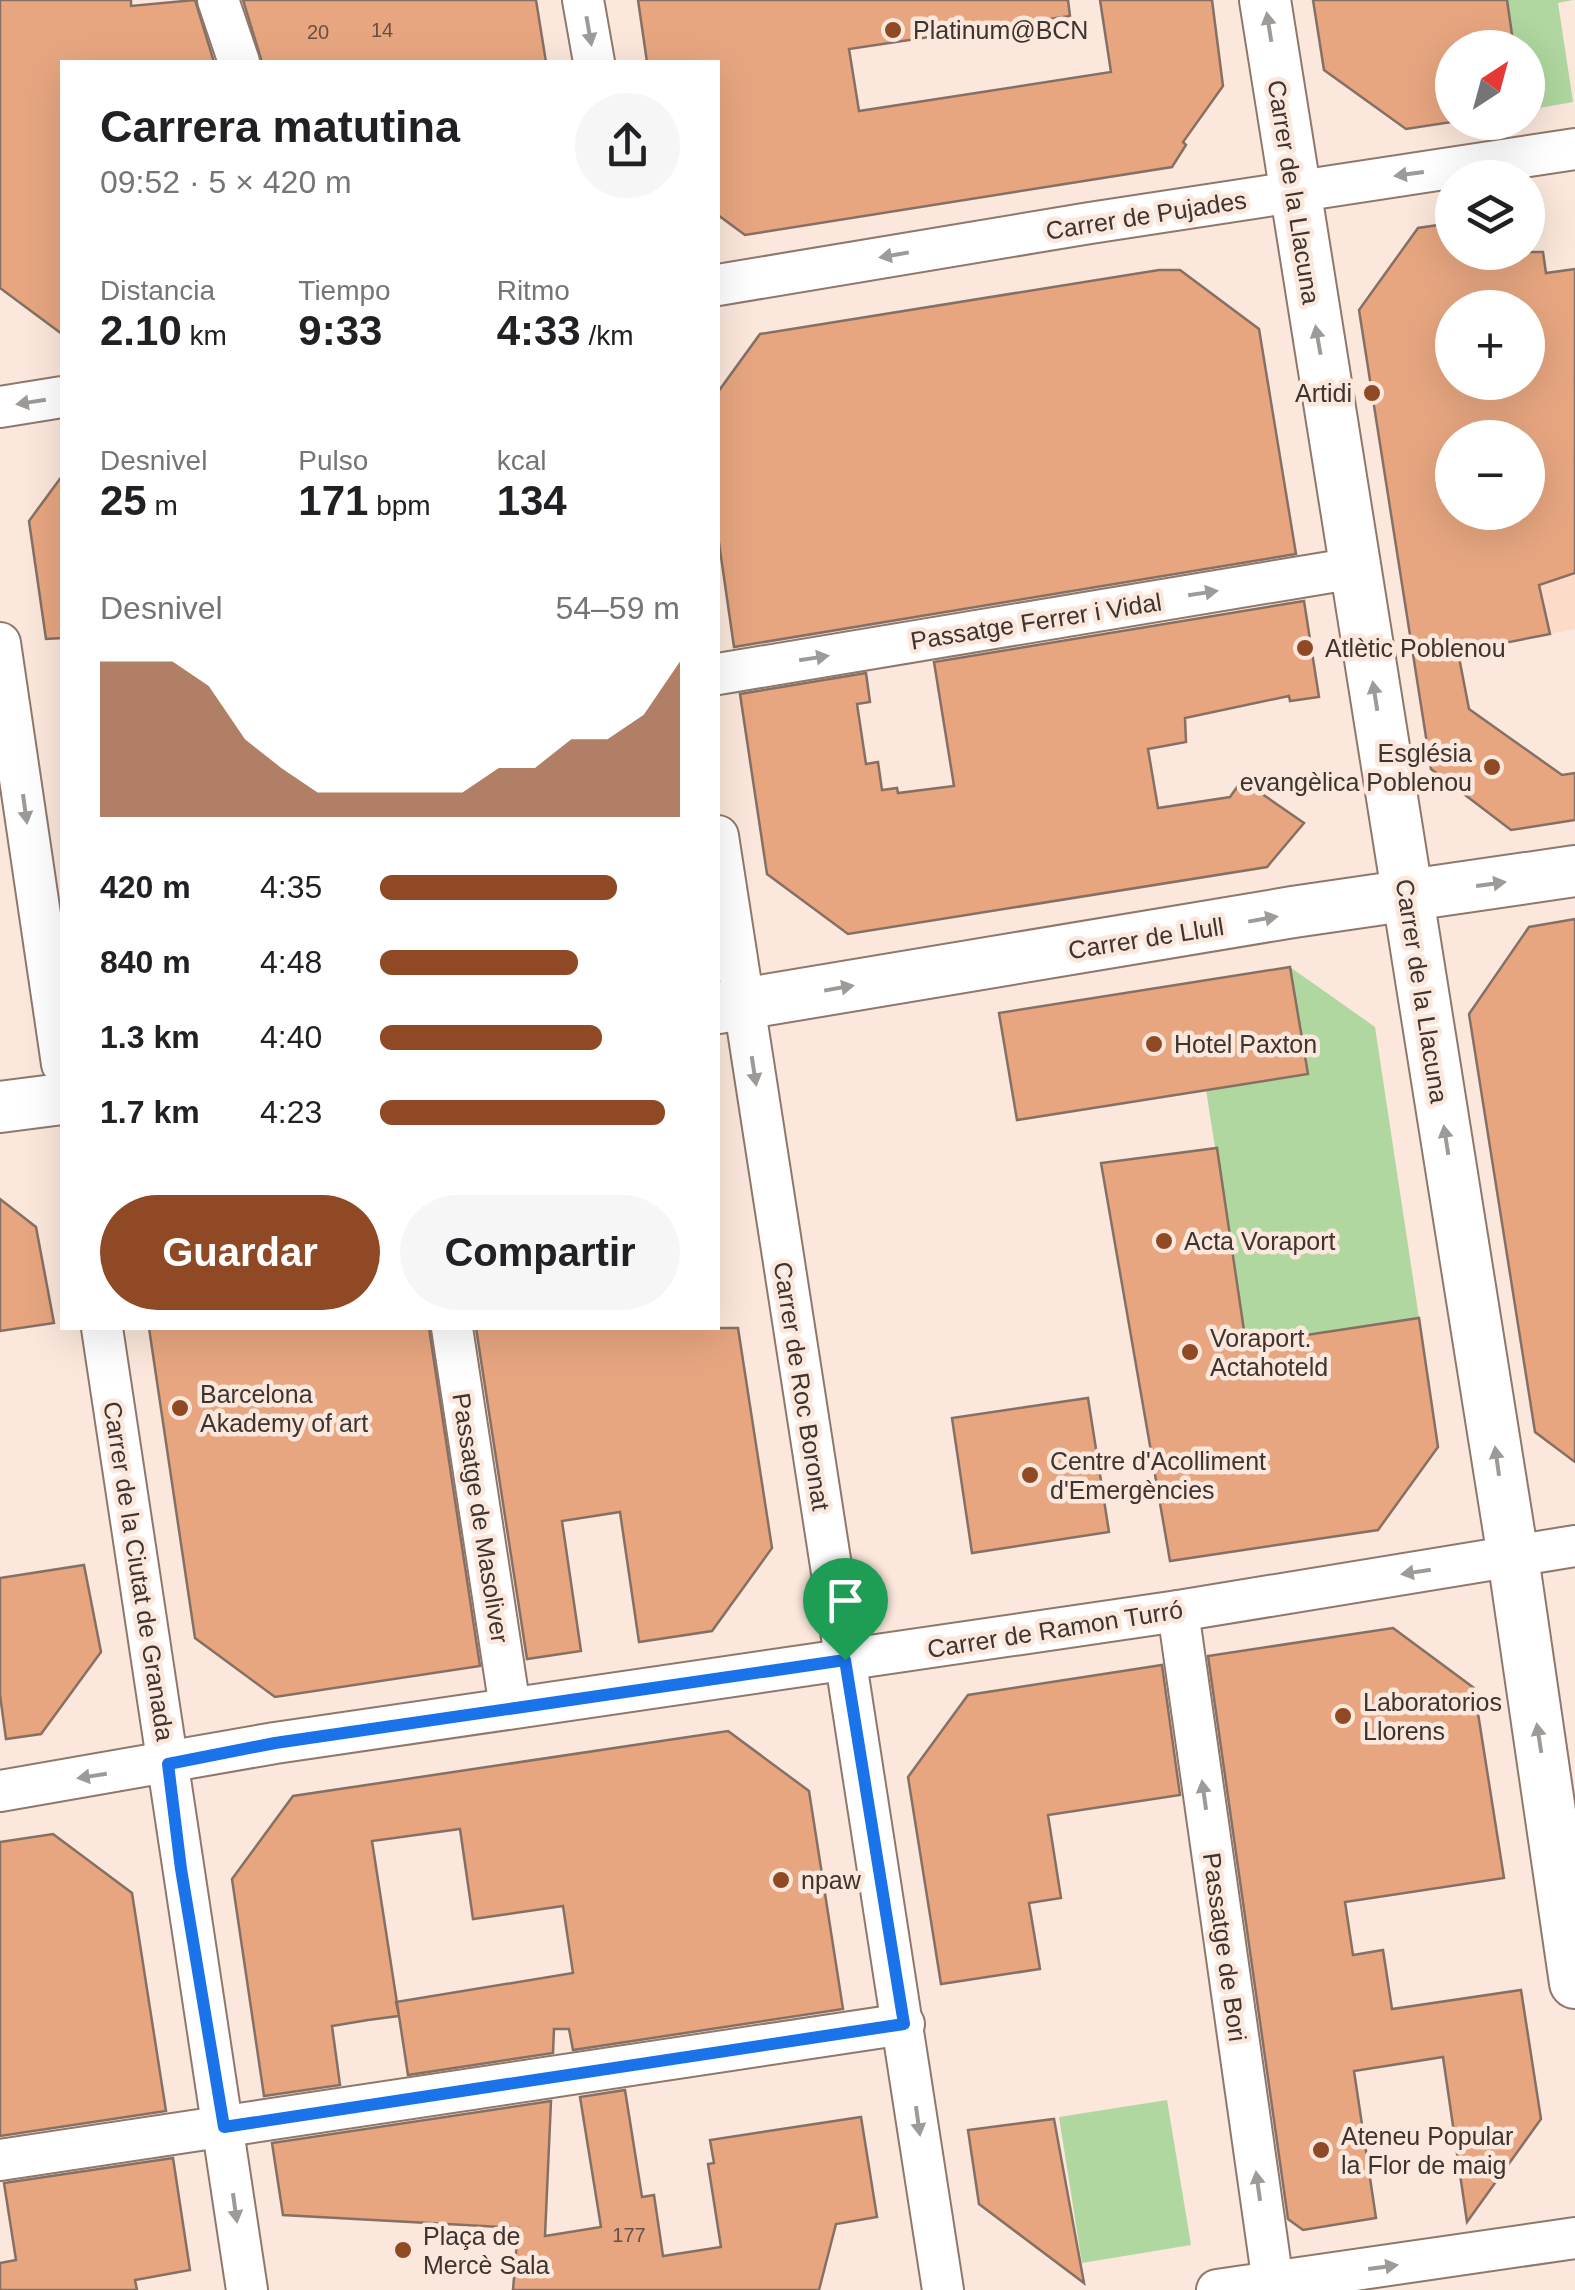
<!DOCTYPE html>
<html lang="es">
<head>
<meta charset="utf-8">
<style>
  body { margin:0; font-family:Helvetica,sans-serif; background:#f6f6f6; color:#202124; height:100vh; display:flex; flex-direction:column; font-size:38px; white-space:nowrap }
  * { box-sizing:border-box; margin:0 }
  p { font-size:32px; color:#757577 }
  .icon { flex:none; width:55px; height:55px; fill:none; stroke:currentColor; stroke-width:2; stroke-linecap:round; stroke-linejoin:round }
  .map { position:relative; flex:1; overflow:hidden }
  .sheet { position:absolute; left:60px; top:60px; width:660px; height:1270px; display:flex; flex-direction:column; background:#fff; border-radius:0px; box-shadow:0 10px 40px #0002 }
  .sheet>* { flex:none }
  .needle { width:65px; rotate:36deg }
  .controls { position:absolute; left:1435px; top:30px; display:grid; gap:20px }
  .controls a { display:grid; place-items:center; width:110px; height:110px; border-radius:50%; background:#fff; box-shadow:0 10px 40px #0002; font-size:50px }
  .pin { position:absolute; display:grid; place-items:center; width:85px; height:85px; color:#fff; margin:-102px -42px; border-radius:50% 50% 50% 0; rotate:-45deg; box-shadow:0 0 10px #0007 }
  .pin .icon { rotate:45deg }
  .round { display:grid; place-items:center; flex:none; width:105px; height:105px; border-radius:52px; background:#f6f6f6 }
  .head { display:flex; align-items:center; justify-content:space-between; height:170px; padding:0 40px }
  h1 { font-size:45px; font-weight:800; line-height:75px }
  .metrics { display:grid; grid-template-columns:repeat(3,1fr); gap:15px; height:170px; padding:10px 40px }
  .metrics div { display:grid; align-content:center }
  .metrics b { font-size:42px; font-weight:800 }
  .metrics small { font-size:28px; font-weight:400 }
  .metrics p { font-size:28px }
  .chart { height:280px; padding:20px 40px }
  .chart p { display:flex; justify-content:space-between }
  .chart svg { width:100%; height:180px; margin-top:10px; fill:#904925; opacity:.7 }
  .primary-button { display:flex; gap:20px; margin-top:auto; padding:20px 40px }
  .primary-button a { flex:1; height:115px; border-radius:60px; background:#904925; color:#fff; font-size:40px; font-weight:800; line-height:115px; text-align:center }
  .primary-button a+a { background:#f6f6f6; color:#202124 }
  ul { padding:0 40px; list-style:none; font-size:32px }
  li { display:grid; grid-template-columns:160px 120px 1fr; align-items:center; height:75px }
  li i { height:25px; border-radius:12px; background:#904925 }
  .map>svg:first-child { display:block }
  .built { fill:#fcdbc9 }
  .green { fill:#b0d79f }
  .building { fill:#e7a680; stroke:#867063; stroke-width:2.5; fill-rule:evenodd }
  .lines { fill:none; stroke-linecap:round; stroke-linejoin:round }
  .minor-casing { stroke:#8f786b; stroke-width:44 }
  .tertiary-casing { stroke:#8f786b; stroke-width:54 }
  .minor { stroke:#fff; stroke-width:40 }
  .tertiary { stroke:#fff; stroke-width:50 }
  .oneway { fill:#9e9a97 }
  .route-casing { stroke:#fff; stroke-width:20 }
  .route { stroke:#1a73e8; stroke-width:12 }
  .poi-dot { fill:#904925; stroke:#fbe7db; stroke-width:4 }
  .labels { text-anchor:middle; stroke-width:9; stroke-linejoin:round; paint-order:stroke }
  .number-label { font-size:20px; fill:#685043 }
  .poi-label { font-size:25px; fill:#3e342f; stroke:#fbe7db; text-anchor:start }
  .street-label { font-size:25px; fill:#3e342f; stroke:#fbe7db }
</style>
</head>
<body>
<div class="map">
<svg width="1575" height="2290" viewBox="0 0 1575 2290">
  <rect width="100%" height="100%" fill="#fbe7db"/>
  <!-- built -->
  <polygon class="built" points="1575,509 1575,629 1550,634 1528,518"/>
  <!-- green -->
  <g class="green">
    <polygon points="1507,0 1573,0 1558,3 1573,102 1528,110 1528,48 1514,47"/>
    <polygon points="1290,967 1375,1027 1419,1318 1246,1344 1206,1090 1308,1074"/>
    <polygon points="1167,2100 1191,2245 1082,2263 1059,2117"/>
  </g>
  <!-- building -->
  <g class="building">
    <polygon points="0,0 131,0 131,6 195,0 214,62 62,62 62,334 0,288"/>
    <polygon points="243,0 536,0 546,62 262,62"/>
    <polygon points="638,0 1068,0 1070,16 849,49 859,111 1111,72 1100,0 1212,0 1223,86 1183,142 1186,145 1172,167 745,235 718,215 718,62 647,62"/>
    <polygon points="1313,0 1507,0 1514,48 1452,48 1452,122 1406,129 1324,70"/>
    <path d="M1452,223V252H1543L1546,273L1575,269V573L1539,585L1550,634L1458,652L1469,709L1562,775L1575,773V820L1511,830L1431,769L1359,310L1418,228ZM1452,308H1528V382H1452ZM1452,438H1528V512H1452Z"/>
    <polygon points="1159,270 1180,270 1259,329 1296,554 734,647 718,536 718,392 760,334"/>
    <polygon points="62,476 62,638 46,639 29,521"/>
    <polygon points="1304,601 1319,697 1290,701 1289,696 1185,718 1186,742 1148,749 1158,808 1230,797 1242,780 1304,823 1267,867 848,934 767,874 740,694 866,673 870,702 857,704 866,764 878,762 882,790 897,788 898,793 954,786 934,662"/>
    <polygon points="1575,919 1575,1462 1535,1432 1469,1014 1529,927"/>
    <polygon points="1290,967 1308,1074 1017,1120 999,1013"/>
    <polygon points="1217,1148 1246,1344 1419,1318 1438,1447 1378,1530 1170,1561 1101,1163"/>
    <polygon points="0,1199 36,1227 54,1323 0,1331"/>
    <polygon points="149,1328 429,1328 480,1666 275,1697 195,1638"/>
    <polygon points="476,1328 738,1328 772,1548 712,1631 639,1642 620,1512 562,1521 581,1651 527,1659"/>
    <polygon points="1088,1398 1109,1532 972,1553 952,1418"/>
    <polygon points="84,1565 101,1652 41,1734 6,1739 0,1695 0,1578"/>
    <polygon points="1393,1628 1474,1688 1504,1878 1345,1902 1353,1955 1383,1950 1392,2009 1521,1990 1541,2119 1467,2222 1443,2057 1354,2071 1376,2218 1303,2230 1288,2219 1208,1656"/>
    <polygon points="1162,1665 1180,1795 1048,1815 1061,1898 1029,1903 1040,1969 941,1984 908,1777 968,1695"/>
    <path d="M728,1731L809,1791L843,2009L573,2050L569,2029H554L553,2053L408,2075L399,2016L368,2020L332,2026L340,2085L264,2096L232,1879L293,1796ZM460,1829L473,1919L563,1906L573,1973L396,2002L399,2016L372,1841Z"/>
    <polygon points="53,1834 132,1893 166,2111 0,2136 0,1842"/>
    <polygon points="625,2090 642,2197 654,2195 663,2256 721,2247 708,2164 714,2163 710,2140 861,2117 877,2217 836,2224 819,2290 513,2290 518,2228 283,2215 272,2143 551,2101 545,2236 601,2227 580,2097"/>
    <polygon points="1054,2119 1084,2283 979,2204 968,2130"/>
    <polygon points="173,2158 190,2270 135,2280 137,2290 0,2290 0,2263 16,2260 4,2183"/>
  </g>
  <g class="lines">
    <!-- minor casing -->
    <g class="minor-casing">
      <g id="minor">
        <polyline points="218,0 239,62"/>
        <polyline points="583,0 594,62"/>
        <polyline points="718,285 1090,223 1575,149"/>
        <polyline points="0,407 62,397"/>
        <polyline points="0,643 62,1064"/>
        <polyline points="718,674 1355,568"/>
        <polyline points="718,836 943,2290"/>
        <polyline points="102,1328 247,2290"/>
        <polyline points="452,1328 510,1708"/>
        <polyline points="1178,1611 1273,2283"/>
        <polyline points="0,1791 275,1743 1178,1611 1575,1546"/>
        <polyline points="0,2160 904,2024"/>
        <polyline points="1217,2290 1575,2238"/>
      </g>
    </g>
    <!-- tertiary casing -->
    <g class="tertiary-casing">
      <g id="tertiary">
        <polyline points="1265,0 1513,1557 1575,1983"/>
        <polyline points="718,1008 1293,912 1575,871"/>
        <polyline points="0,1107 62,1099"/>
      </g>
    </g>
    <!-- minor -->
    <use href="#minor" class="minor"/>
    <!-- tertiary -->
    <use href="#tertiary" class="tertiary"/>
  </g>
  <!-- one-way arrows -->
  <defs><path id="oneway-solid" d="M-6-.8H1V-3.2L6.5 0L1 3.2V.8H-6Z" transform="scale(2.5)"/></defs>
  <g class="oneway">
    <use href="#oneway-solid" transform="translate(1269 27) rotate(-99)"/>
    <use href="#oneway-solid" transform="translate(589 31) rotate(80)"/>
    <use href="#oneway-solid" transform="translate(1409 174) rotate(172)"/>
    <use href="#oneway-solid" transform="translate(894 255) rotate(170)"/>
    <use href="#oneway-solid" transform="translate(1318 340) rotate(-100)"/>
    <use href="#oneway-solid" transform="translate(31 402) rotate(171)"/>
    <use href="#oneway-solid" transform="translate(1203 593) rotate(-9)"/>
    <use href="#oneway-solid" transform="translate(814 658) rotate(-9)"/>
    <use href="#oneway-solid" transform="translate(1375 696) rotate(-99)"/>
    <use href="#oneway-solid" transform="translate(25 809) rotate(82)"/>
    <use href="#oneway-solid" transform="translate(1491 884) rotate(-8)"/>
    <use href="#oneway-solid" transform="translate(1263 919) rotate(-10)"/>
    <use href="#oneway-solid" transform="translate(839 988) rotate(-10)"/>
    <use href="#oneway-solid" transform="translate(754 1071) rotate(81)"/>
    <use href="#oneway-solid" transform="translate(1446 1140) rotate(-99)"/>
    <use href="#oneway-solid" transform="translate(1497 1461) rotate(-98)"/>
    <use href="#oneway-solid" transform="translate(1416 1572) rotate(171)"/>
    <use href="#oneway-solid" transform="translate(1539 1738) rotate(-99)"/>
    <use href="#oneway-solid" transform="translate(92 1776) rotate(171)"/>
    <use href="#oneway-solid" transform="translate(1204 1795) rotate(-98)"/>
    <use href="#oneway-solid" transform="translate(918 2121) rotate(82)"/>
    <use href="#oneway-solid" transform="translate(1258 2186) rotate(-98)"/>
    <use href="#oneway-solid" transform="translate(235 2208) rotate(82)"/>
    <use href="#oneway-solid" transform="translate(1383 2267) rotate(-8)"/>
  </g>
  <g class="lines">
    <!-- route casing -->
    <g class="route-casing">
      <polygon id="route" points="845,1660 904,2024 224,2127 181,1869 168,1764 275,1743"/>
    </g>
    <!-- route -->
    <use href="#route" class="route"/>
  </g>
  <!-- markers -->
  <g class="poi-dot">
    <circle cx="893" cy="30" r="10"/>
    <circle cx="1372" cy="393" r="10"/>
    <circle cx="1305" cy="648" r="10"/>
    <circle cx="1492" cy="767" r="10"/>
    <circle cx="1154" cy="1044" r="10"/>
    <circle cx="1164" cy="1241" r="10"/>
    <circle cx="1190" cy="1352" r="10"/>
    <circle cx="180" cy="1408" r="10"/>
    <circle cx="1030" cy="1475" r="10"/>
    <circle cx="1343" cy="1716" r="10"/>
    <circle cx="781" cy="1880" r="10"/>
    <circle cx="1321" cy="2150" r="10"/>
    <circle cx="403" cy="2250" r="10"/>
  </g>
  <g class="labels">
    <!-- number labels -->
    <g class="number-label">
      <text x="382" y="37">14</text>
      <text x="318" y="39">20</text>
      <text x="629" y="2242">177</text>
    </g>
    <!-- poi labels -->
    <g class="poi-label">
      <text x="913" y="39">Platinum@BCN</text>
      <text x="1352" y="402" text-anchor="end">Artidi</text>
      <text x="1325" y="657">Atlètic Poblenou</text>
      <text x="1472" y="762" text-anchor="end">Església<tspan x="1472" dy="29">evangèlica Poblenou</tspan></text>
      <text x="1174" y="1053">Hotel Paxton</text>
      <text x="1184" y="1250">Acta Voraport</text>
      <text x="1210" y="1347">Voraport.<tspan x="1210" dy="29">Actahoteld</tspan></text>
      <text x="200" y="1403">Barcelona<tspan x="200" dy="29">Akademy of art</tspan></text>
      <text x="1050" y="1470">Centre d'Acolliment<tspan x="1050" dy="29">d'Emergències</tspan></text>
      <text x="1363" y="1711">Laboratorios<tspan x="1363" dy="29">Llorens</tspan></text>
      <text x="801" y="1889">npaw</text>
      <text x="1341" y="2145">Ateneu Popular<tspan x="1341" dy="29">la Flor de maig</tspan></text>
      <text x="423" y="2245">Plaça de<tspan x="423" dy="29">Mercè Sala</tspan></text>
    </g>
    <!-- street labels -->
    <g class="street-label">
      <text transform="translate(1294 192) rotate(81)" y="9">Carrer de la Llacuna</text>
      <text transform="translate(1146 215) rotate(-9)" y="9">Carrer de Pujades</text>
      <text transform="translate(1036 621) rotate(-9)" y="9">Passatge Ferrer i Vidal</text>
      <text transform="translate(1146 938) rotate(-9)" y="9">Carrer de Llull</text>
      <text transform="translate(1422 991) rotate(81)" y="9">Carrer de la Llacuna</text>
      <text transform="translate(802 1386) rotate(81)" y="9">Carrer de Roc Boronat</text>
      <text transform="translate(481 1518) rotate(81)" y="9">Passatge de Masoliver</text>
      <text transform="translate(139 1571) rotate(81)" y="9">Carrer de la Ciutat de Granada</text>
      <text transform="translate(1055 1629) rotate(-9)" y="9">Carrer de Ramon Turró</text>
      <text transform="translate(1225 1947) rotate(82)" y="9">Passatge de Bori</text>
    </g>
  </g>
</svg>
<div class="controls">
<a><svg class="needle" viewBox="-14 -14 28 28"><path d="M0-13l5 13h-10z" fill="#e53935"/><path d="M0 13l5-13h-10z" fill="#757577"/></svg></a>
<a><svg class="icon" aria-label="layers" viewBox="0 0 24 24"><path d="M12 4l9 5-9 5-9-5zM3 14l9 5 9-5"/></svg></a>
<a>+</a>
<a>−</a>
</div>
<div class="pin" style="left:845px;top:1660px;background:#1e9e55"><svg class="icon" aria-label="arrive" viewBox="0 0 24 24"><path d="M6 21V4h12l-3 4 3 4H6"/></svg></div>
<section class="sheet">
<div class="head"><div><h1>Carrera matutina</h1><p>09:52 · 5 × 420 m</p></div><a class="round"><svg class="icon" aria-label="share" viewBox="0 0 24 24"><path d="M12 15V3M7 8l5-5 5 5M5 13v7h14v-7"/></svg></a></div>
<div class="metrics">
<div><p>Distancia</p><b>2.10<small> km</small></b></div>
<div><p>Tiempo</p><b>9:33</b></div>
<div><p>Ritmo</p><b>4:33<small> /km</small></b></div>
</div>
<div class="metrics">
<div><p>Desnivel</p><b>25<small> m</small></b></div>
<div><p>Pulso</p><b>171<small> bpm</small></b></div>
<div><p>kcal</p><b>134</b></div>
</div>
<div class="chart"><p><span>Desnivel</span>54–59 m</p>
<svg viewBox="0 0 160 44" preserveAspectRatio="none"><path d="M0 44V6L10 6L20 6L30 12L40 25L50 32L60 38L70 38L80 38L90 38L100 38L110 32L120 32L130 25L140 25L150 19L160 6V44z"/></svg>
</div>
<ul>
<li><b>420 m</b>4:35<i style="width:79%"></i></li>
<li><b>840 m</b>4:48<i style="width:66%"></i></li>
<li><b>1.3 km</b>4:40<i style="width:74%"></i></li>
<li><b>1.7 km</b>4:23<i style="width:95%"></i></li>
</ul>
<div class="primary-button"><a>Guardar</a><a>Compartir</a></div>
</section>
</div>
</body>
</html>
